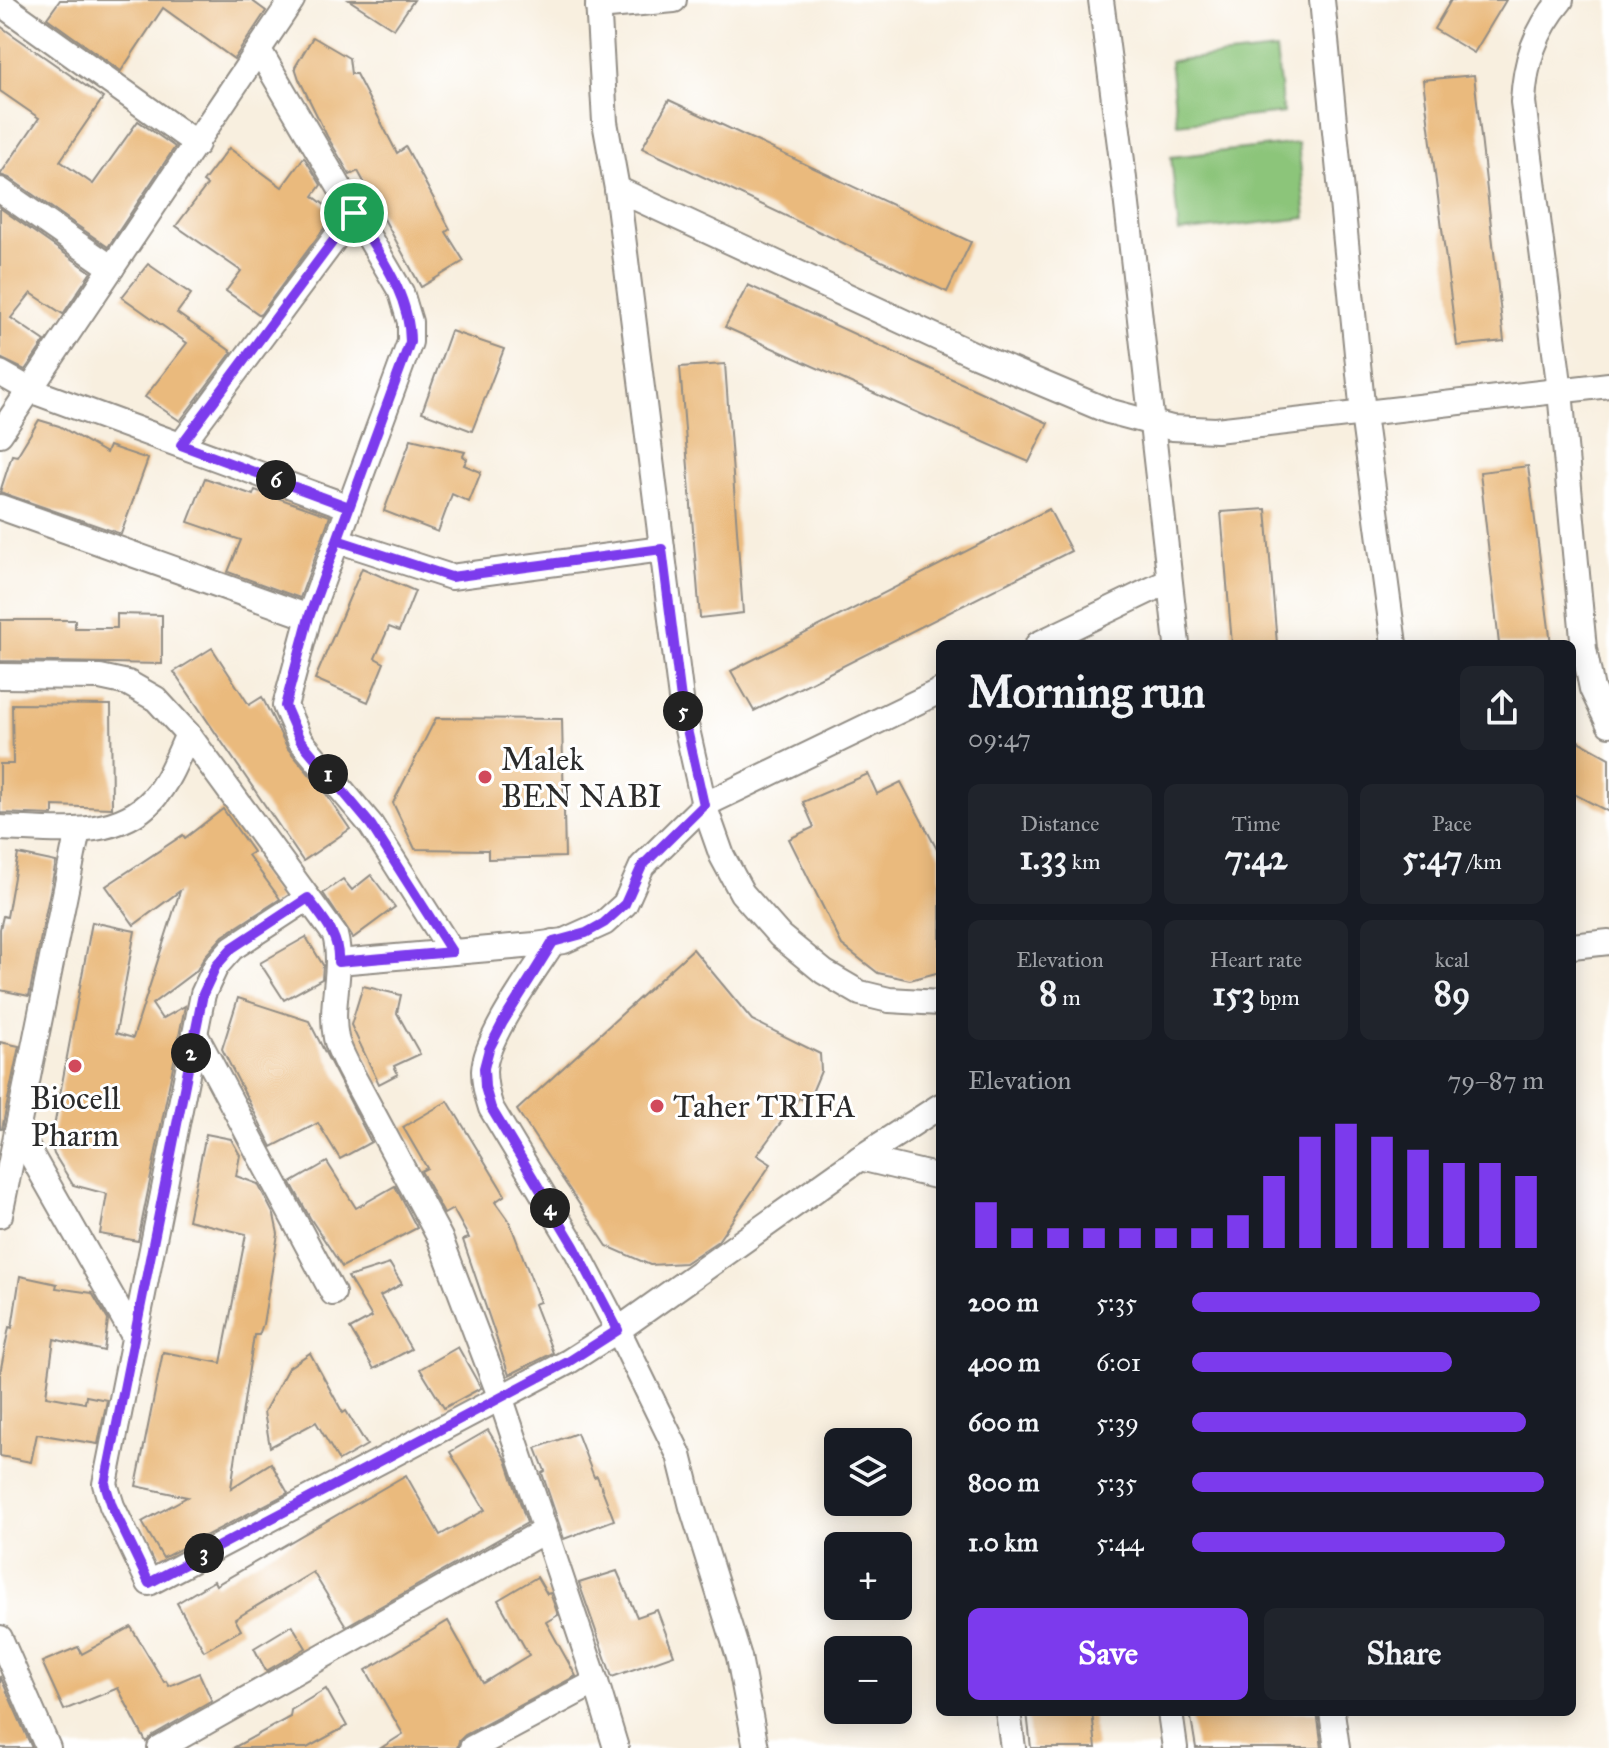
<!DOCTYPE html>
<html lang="en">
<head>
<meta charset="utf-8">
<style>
  body { margin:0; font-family:"IM FELL Great Primer",serif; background:#20242c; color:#f1f3f6; height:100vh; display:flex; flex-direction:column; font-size:30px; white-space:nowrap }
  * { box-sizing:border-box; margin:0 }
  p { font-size:26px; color:#9ea1a6 }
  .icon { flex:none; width:44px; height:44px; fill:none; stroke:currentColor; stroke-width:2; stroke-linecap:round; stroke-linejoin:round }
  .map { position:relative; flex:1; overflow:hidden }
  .panel { position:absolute; left:936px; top:640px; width:640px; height:1076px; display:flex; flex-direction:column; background:#171b24; border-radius:12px; box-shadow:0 4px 20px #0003 }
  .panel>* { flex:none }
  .tools { position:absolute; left:824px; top:1428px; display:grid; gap:16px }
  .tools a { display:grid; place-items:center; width:88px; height:88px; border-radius:12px; background:#171b24; box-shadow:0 4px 20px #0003; font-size:40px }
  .pin { position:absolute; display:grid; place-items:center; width:68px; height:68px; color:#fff; margin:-34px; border:4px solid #fff; border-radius:50%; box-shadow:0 2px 8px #0007 }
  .km { position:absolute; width:40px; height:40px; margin:-20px; border-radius:50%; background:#222; color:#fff; font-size:22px; line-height:40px; text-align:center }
  .round { display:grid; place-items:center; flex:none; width:84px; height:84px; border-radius:12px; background:#20242c }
  .headline { display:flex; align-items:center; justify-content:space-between; height:136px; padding:0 32px }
  h1 { font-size:44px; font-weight:700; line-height:60px }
  .stats { display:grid; grid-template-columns:repeat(3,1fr); gap:12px; height:136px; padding:8px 32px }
  .stats div { display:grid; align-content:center; border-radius:12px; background:#20242c; text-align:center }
  .stats b { font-size:34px; font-weight:700 }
  .stats small { font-size:22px; font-weight:400 }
  .stats p { font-size:22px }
  .chart { height:224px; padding:16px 32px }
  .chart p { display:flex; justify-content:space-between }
  .chart svg { width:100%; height:144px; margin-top:8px; stroke:#7c3aed; stroke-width:6 }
  .primary-button { display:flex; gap:16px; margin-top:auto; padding:16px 32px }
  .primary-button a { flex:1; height:92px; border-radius:12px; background:#7c3aed; color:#fff; font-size:32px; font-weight:700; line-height:92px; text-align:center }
  .primary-button a+a { background:#20242c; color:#f1f3f6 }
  ul { padding:0 32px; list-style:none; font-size:26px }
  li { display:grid; grid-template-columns:128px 96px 1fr; align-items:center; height:60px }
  li i { height:20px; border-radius:10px; background:#7c3aed }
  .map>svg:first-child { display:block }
  .green { fill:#8cc57a; stroke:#5c7852; stroke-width:2 }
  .building { fill:#eaba7d }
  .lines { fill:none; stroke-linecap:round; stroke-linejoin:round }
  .street-casing { stroke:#928d85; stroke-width:28 }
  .street { stroke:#fff; stroke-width:24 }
  .route-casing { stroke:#fff; stroke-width:16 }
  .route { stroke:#7c3aed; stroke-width:10 }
  .poi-dot { fill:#d1495b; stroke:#fff; stroke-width:3 }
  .labels { text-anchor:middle; stroke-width:6; stroke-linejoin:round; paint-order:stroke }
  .poi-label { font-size:32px; fill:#2b2b2b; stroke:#fff; text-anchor:start }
</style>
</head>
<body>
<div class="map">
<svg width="1609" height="1748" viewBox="0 0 1609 1748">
  <rect width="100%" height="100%" fill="#fff"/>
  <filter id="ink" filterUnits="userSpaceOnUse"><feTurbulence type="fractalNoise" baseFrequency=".0125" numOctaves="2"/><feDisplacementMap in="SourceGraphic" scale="16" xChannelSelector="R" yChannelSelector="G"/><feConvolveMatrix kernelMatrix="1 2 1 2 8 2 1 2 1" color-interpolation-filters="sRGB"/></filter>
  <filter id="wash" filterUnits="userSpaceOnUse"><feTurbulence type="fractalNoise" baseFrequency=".006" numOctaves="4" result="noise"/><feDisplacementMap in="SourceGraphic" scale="32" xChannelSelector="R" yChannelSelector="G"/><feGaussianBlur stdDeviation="1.8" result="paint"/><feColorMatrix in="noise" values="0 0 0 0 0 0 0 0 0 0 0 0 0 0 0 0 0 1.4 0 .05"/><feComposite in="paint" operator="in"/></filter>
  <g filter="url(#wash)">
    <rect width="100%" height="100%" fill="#f8efdf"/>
    <!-- green -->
    <g class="green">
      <polygon points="1276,50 1283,113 1177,124 1170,61"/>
      <polygon points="1298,143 1306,218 1179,232 1171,157"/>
    </g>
    <g id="blocks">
      <!-- building -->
      <g class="building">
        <polygon points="60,0 251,0 266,11 234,59 163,8 121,71 47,18"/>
        <polygon points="349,0 414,0 394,29"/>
        <polygon points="1451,0 1506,0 1474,53 1434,29"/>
        <polygon points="0,26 103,98 60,161 93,184 138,121 175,147 108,247 9,178 0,175 39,118 0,91"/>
        <polygon points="313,37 349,58 351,74 356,74 397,153 406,147 450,229 446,232 464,261 421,287 358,171 350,175 327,136 299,79 295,67"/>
        <polygon points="1474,75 1504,341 1457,346 1423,80"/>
        <polygon points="669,100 971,242 947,292 642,148"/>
        <polygon points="229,148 282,187 304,157 321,185 313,196 326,206 333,216 260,315 226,291 241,271 176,226 207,185 203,182"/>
        <polygon points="0,208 91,272 63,314 31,293 11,318 45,341 25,370 0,358"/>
        <polygon points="148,264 191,294 177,313 232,352 180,421 145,397 187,343 122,297"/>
        <polygon points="748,285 1048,423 1029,462 725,327"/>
        <polygon points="451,331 504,349 472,431 422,412"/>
        <polygon points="725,364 743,613 700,618 680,367"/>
        <polygon points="39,420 59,426 106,453 109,446 148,459 121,534 0,492 12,455 17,456"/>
        <polygon points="411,439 465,452 463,456 467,459 464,465 481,472 469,502 452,494 438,532 384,511"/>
        <polygon points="1528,466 1551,644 1499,644 1480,472"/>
        <polygon points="205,478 253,495 255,490 330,516 300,598 228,572 241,540 188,522"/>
        <polygon points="1049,509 1071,551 754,711 731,671"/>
        <polygon points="1266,509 1277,644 1232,644 1221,512"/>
        <polygon points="362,568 415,591 399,631 389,627 375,658 384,663 368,702 315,679"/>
        <polygon points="117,614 162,615 162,664 0,661 0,620 75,620 75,628 117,628"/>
        <polygon points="212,648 249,705 262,697 288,749 326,794 350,829 303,861 174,672"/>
        <polygon points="12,704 111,705 112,808 53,806 53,815 0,813 0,764 13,764"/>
        <polygon points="436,718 562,719 565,857 488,859 488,850 415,849 393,803"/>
        <polygon points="1578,741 1609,758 1609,812 1572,793 1572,751"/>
        <polygon points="868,774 877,794 901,782 940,855 940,972 910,980 878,973 842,945 789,839 814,827 803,802"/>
        <polygon points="223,809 253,852 248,855 280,899 223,936 205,956 197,970 152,1004 162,1019 185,1006 138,1241 100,1234 107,1194 73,1185 54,1154 51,1143 92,922 135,931 116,1033 133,1038 180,891 134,925 106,886 183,835 185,838"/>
        <polygon points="18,854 56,862 29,996 0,990 0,929 3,916 7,917"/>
        <polygon points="371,875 395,907 353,938 323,893 343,879 352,890"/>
        <polygon points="306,937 323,965 322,979 284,1000 260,963"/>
        <polygon points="693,949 752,1020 820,1054 821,1071 808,1102 799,1098 757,1155 771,1164 718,1241 685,1263 650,1265 607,1246 517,1110"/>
        <polygon points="363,986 401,995 397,1013 420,1054 394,1066 398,1074 379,1084 351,1025"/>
        <polygon points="238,998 309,1021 371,1142 340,1159 318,1123 272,1147 222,1049"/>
        <polygon points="0,1042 19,1046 2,1129 0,1129"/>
        <polygon points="448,1101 505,1195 495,1202 510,1223 540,1302 534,1304 553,1353 509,1375 463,1240 469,1238 453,1209 444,1214 421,1171 427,1168 403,1127"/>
        <polygon points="206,1134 231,1139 240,1155 236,1176 258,1184 274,1215 278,1234 263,1324 259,1335 254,1335 231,1488 271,1463 288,1493 163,1558 142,1522 187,1497 136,1486 163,1352 221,1363 246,1234 188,1220"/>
        <polygon points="327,1162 356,1208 395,1186 417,1228 342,1267 310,1218 291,1183"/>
        <polygon points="390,1264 402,1284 380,1296 411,1349 374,1369 350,1329 372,1317 348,1277"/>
        <polygon points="20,1276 57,1284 56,1288 92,1293 108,1320 104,1351 54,1339 46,1396 85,1403 86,1396 107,1400 98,1444 37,1434 31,1462 0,1456 0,1373 9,1327 12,1328"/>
        <polygon points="458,1347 481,1388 444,1408 420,1369"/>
        <polygon points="310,1353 343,1413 346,1411 367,1445 339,1461 316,1422 270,1447 264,1412 288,1368"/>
        <polygon points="488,1430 506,1460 527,1523 346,1626 313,1572 235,1619 241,1630 204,1651 177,1603 214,1581 216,1585 406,1475 440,1535 485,1510 450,1452"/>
        <polygon points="577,1433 594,1477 597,1476 614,1520 564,1539 542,1473 545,1471 536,1448"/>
        <polygon points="617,1571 637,1617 657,1610 674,1655 612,1677 579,1583"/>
        <polygon points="537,1577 547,1594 550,1593 558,1615 546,1622 576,1676 465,1735 459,1741 457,1748 381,1748 403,1734 366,1670 448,1621 483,1683 529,1655 498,1600"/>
        <polygon points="292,1625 306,1648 266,1671 254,1648"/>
        <polygon points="131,1627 164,1682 166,1681 169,1686 199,1673 212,1701 153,1735 146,1742 118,1688 64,1710 42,1662 78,1647 82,1654"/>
        <polygon points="0,1676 32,1748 0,1748"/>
        <polygon points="326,1689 347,1726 307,1748 233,1748 290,1717 291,1710"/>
        <polygon points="1027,1712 1092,1712 1096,1748 1031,1748"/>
        <polygon points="1190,1712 1317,1712 1322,1748 1196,1748"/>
      </g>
    </g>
  </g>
  <g filter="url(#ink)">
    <use href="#blocks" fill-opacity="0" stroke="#928d85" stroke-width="2"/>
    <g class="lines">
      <!-- street casing -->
      <g class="street-casing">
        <g id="street">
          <polyline points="598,0 605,122 617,189 682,707 704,805 722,856 742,893 780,936 824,972 860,993 889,1000 940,1003"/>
          <polyline points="1101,0 1122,161 1177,644"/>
          <polyline points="1322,0 1363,414 1394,644"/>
          <path d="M1561,0C1535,31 1525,62 1523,102L1560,391L1584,649L1592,689L1609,724"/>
          <polyline points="0,3 197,144"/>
          <polyline points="598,7 674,0"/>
          <polyline points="617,189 975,355 1108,411 1172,428 1216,430 1609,385"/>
          <polyline points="0,190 112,268"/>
          <polyline points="0,373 30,390 349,507"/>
          <polyline points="0,434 292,0"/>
          <polyline points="181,445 354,213"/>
          <polyline points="0,507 309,617 410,342 410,322 401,292 259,50"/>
          <polyline points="337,540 451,577 662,549"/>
          <polyline points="309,617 285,706 300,740 371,825 452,952"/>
          <polyline points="1038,644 1169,581"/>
          <path d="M0,676L100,677L128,683L156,699L188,734L335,935C344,969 329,1003 336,1038C338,1048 344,1058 348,1067L440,1238L500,1396L596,1682"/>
          <path d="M0,828C50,829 115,841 153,799C169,781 178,756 188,734"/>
          <polyline points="308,898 232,948 216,966 203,994 105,1484 112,1506 149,1583 568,1362 618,1330 679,1455 692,1507 739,1657 756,1748"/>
          <path d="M553,942C534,972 485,1037 484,1071C484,1084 487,1096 491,1108L574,1246L618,1330L860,1158L940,1106"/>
          <polyline points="1572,946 1609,942"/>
          <polyline points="338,962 535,945 564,941 604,923 625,904 642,866 704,805 940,691"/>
          <polyline points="195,1034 333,1293"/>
          <polyline points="17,1130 134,1336"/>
          <polyline points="860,1158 940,1177"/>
          <polyline points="0,1215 78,830"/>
          <polyline points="0,1638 48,1748"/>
          <polyline points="1008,1712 1013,1748"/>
          <polyline points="1170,1712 1175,1748"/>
          <polyline points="1332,1712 1337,1748"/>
          <polyline points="160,1748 544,1531"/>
          <polyline points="472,1748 596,1682 616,1748"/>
        </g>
      </g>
      <!-- street -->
      <use href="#street" class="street"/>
    </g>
  </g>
  <g class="lines" filter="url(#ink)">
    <!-- route casing -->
    <g class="route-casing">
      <path id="route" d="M354,213C378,253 410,294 410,342L309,617L285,706L300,740L371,825L452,952L338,962C340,935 322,918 308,898L232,948L216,966L203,994L105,1484L112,1506L149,1583L568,1362L618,1330L574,1246L491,1108L485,1087L484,1068L489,1049L503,1022L553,942L586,933L604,923L625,904L642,866L704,805L682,707L662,549L451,577L337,540L349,507L181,445L354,213"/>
    </g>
    <!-- route -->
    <use href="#route" class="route"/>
  </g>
  <!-- markers -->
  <g class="poi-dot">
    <circle cx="485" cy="777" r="8"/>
    <circle cx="75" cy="1066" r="8"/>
    <circle cx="657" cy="1106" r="8"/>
  </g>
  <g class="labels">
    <!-- poi labels -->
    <g class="poi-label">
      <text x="501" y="770">Malek<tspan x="501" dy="37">BEN NABI</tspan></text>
      <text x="75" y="1109" text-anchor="middle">Biocell<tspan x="75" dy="37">Pharm</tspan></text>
      <text x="673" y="1117">Taher TRIFA</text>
    </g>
  </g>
</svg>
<div class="tools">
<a><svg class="icon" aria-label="layers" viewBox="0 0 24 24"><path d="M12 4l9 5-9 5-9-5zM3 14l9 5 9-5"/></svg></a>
<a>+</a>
<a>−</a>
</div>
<div class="pin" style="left:354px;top:213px;background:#1e9e55"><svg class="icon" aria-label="arrive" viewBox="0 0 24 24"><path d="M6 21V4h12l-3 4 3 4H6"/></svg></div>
<b class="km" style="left:328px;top:774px">1</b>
<b class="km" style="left:191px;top:1053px">2</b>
<b class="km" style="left:204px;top:1553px">3</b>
<b class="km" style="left:550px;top:1208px">4</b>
<b class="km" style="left:683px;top:711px">5</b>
<b class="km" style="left:276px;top:480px">6</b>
<section class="panel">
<div class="headline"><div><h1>Morning run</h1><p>09:47</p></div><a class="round"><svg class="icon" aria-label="share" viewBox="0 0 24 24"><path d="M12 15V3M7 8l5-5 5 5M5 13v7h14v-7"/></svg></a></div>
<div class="stats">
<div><p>Distance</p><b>1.33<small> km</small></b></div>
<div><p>Time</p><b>7:42</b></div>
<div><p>Pace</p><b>5:47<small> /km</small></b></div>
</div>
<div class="stats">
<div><p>Elevation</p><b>8<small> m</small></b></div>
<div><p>Heart rate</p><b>153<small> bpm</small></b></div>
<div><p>kcal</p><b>89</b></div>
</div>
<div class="chart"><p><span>Elevation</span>79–87 m</p>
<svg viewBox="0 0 160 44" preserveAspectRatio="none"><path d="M5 44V30M15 44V38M25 44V38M35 44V38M45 44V38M55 44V38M65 44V38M75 44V34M85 44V22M95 44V10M105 44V6M115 44V10M125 44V14M135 44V18M145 44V18M155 44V22"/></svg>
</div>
<ul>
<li><b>200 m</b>5:35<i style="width:99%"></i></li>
<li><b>400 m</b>6:01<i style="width:74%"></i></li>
<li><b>600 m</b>5:39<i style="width:95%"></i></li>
<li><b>800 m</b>5:35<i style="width:100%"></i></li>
<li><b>1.0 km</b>5:44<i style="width:89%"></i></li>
</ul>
<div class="primary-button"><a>Save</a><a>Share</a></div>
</section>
</div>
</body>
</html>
